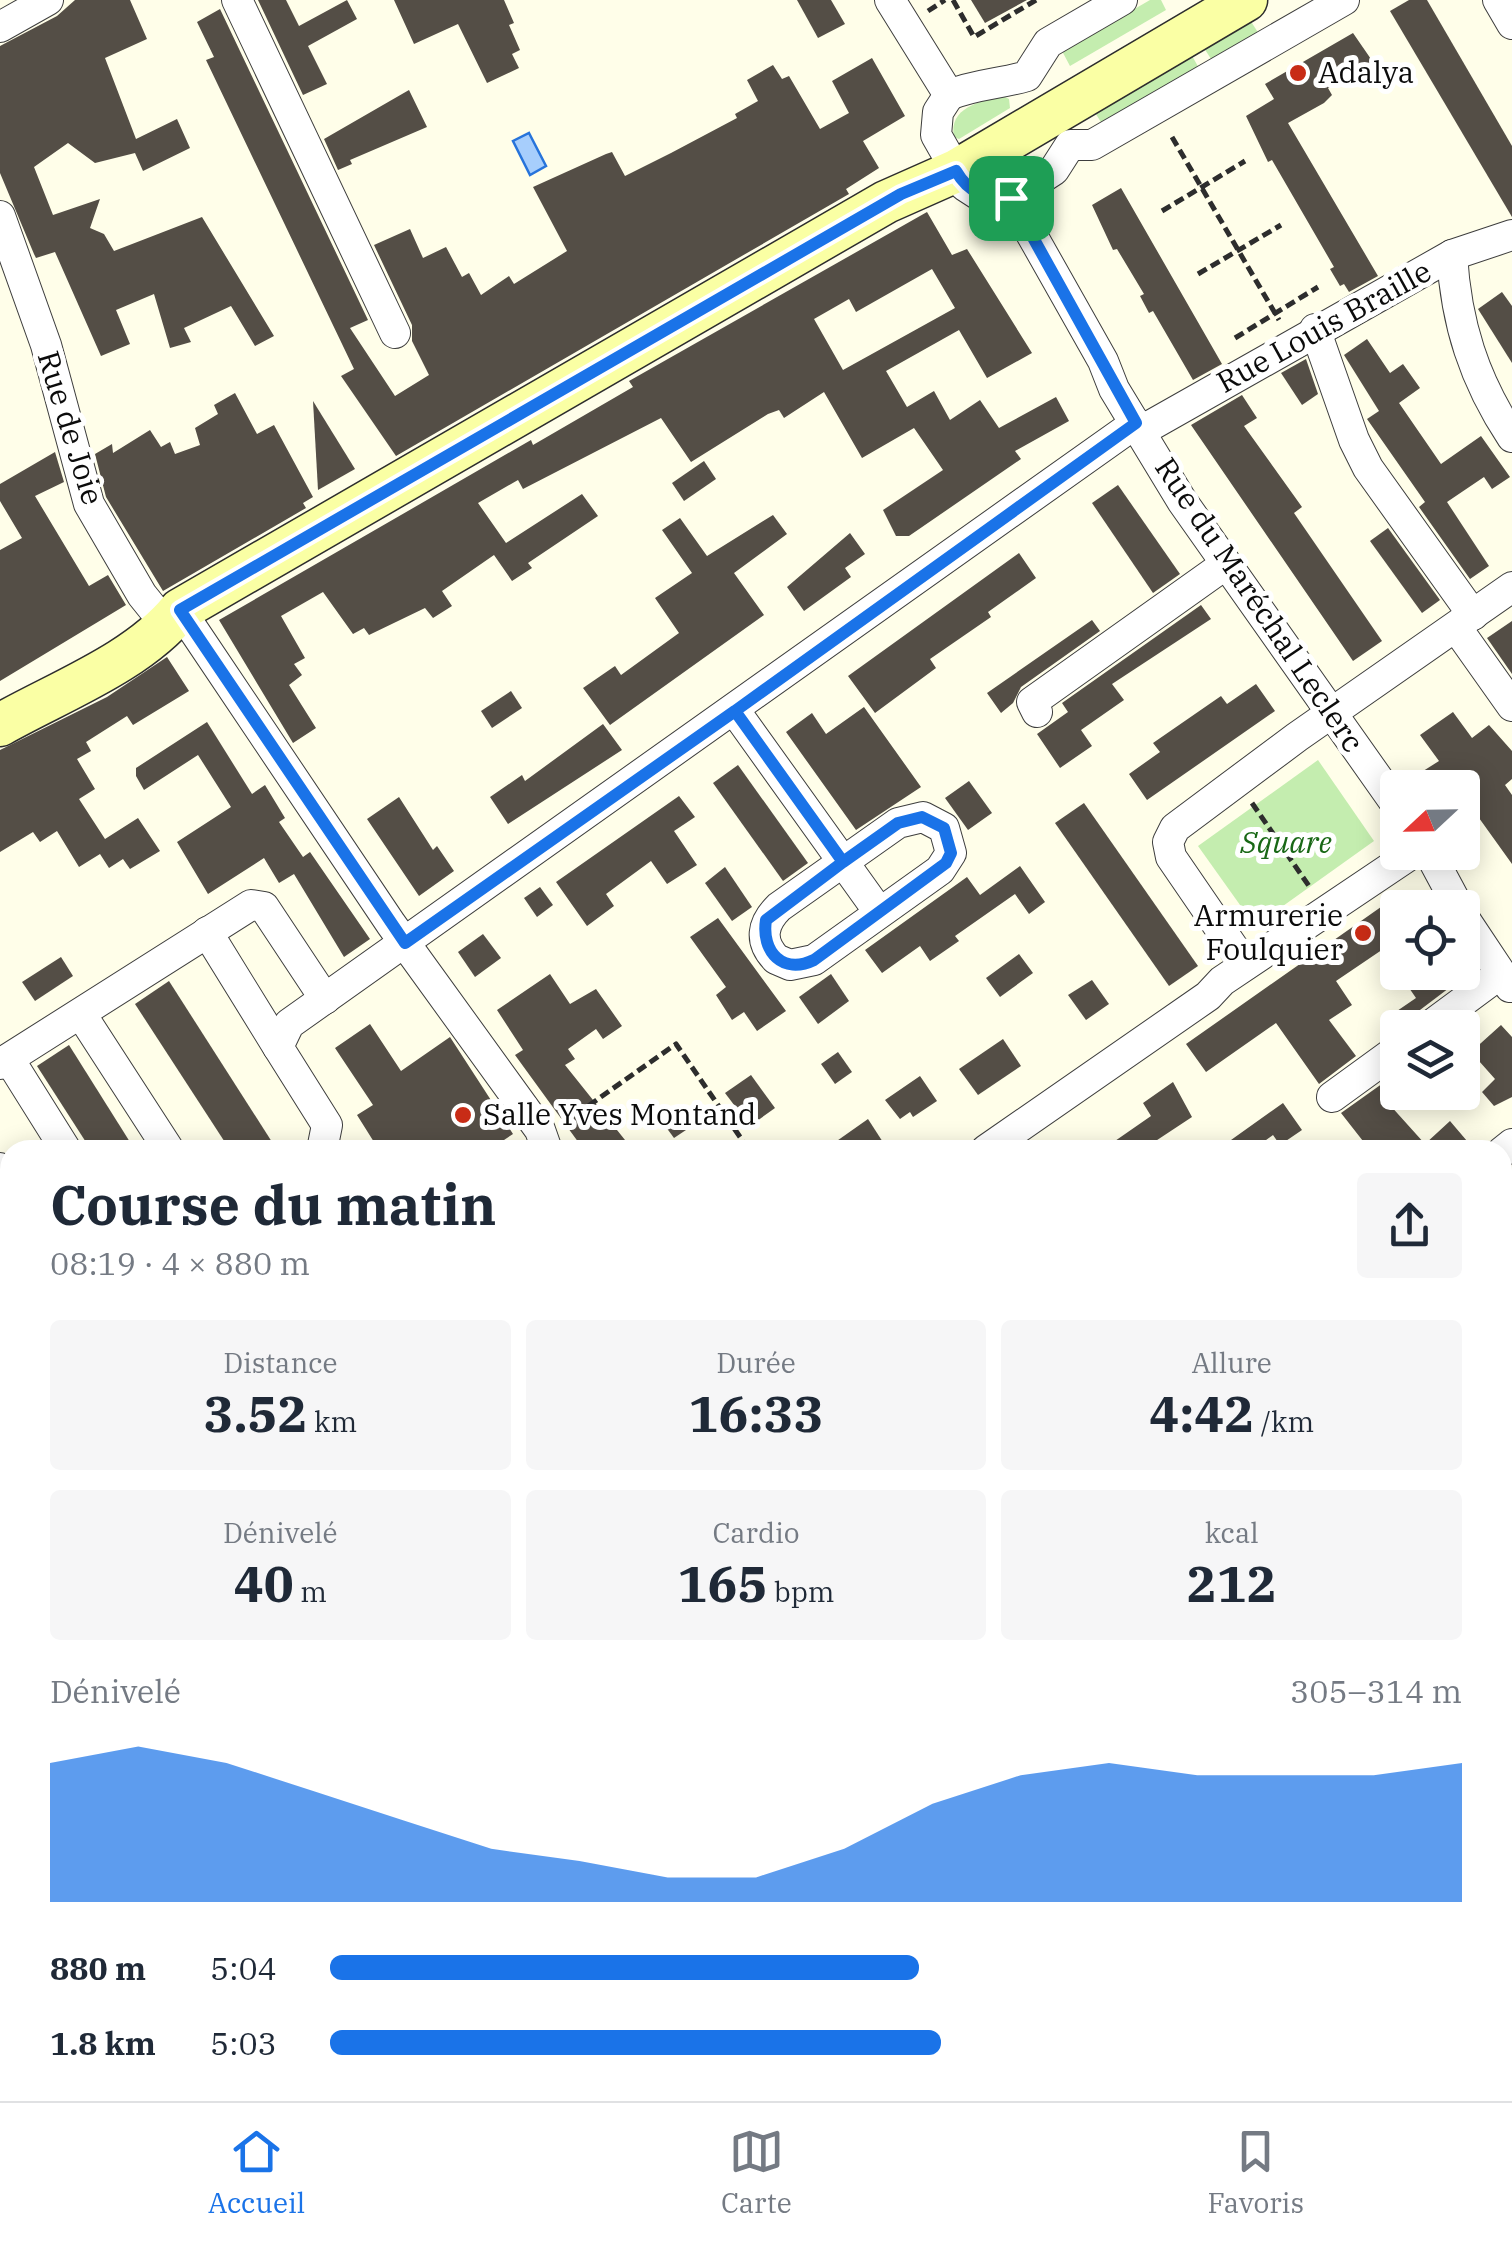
<!DOCTYPE html>
<html lang="fr">
<head>
<meta charset="utf-8">
<style>
  body { margin:0; font-family:"IBM Plex Serif",serif; background:#f6f6f7; color:#1f2937; height:100vh; display:flex; flex-direction:column; font-size:38px; white-space:nowrap }
  * { box-sizing:border-box; margin:0 }
  p { font-size:32px; color:#747a83 }
  .icon { flex:none; width:55px; height:55px; fill:none; stroke:currentColor; stroke-width:2; stroke-linecap:round; stroke-linejoin:round }
  .map { position:relative; flex:1; overflow:hidden }
  .side { position:absolute; left:0px; top:1140px; width:1512px; height:962px; display:flex; flex-direction:column; background:#fff; border-radius:30px 30px 0 0; box-shadow:0 5px 25px #0003 }
  .side>* { flex:none }
  .needle { width:65px; rotate:248deg }
  .controls { position:absolute; left:1380px; top:770px; display:grid; gap:20px }
  .controls a { display:grid; place-items:center; width:100px; height:100px; border-radius:10px; background:#fff; box-shadow:0 5px 25px #0003; font-size:50px }
  .pin { position:absolute; display:grid; place-items:center; width:85px; height:85px; color:#fff; margin:-42px; border-radius:20px; box-shadow:0 5px 15px #0006 }
  .round { display:grid; place-items:center; flex:none; width:105px; height:105px; border-radius:10px; background:#f6f6f7 }
  .summary { display:flex; align-items:center; justify-content:space-between; height:170px; padding:0 50px }
  h1 { font-size:55px; font-weight:800; line-height:75px }
  .figures { display:grid; grid-template-columns:repeat(3,1fr); gap:15px; height:170px; padding:10px 50px }
  .figures div { display:grid; align-content:center; border-radius:10px; background:#f6f6f7; text-align:center }
  .figures b { font-size:50px; font-weight:800 }
  .figures small { font-size:28px; font-weight:400 }
  .figures p { font-size:28px }
  .chart { height:280px; padding:20px 50px }
  .chart p { display:flex; justify-content:space-between }
  .chart svg { width:100%; height:180px; margin-top:10px; fill:#1a73e8; opacity:.7 }
  ul { padding:0 50px; list-style:none; font-size:32px }
  li { display:grid; grid-template-columns:160px 120px 1fr; align-items:center; height:75px }
  li i { height:25px; border-radius:12px; background:#1a73e8 }
  .tab-bar { display:flex; justify-content:space-around; align-items:center; height:140px; border-top:2px solid #e0e1e3; background:#fff; font-size:28px; color:#747a83 }
  .tab-bar a { display:grid; justify-items:center; gap:5px }
  .tab-bar .selected { color:#1a73e8 }
  .map>svg:first-child { display:block }
  .green { fill:#c4edaf }
  .water { fill:#a7cefc; stroke:#2774db; stroke-width:2.5 }
  .building { fill:#544e46; fill-rule:evenodd }
  .lines { fill:none; stroke-linecap:round; stroke-linejoin:round }
  .street-casing { stroke:#3e3e3e; stroke-width:32 }
  .secondary-casing { stroke:#2d2d2d; stroke-width:45 }
  .path { stroke:#2d2d2d; stroke-width:5; stroke-dasharray:10 5; stroke-linecap:butt }
  .street { stroke:#fff; stroke-width:30 }
  .secondary { stroke:#faffa4; stroke-width:42 }
  .route-casing { stroke:#fff; stroke-width:20 }
  .route { stroke:#1a73e8; stroke-width:12 }
  .poi-dot { fill:#c82c16; stroke:#fff; stroke-width:4 }
  .labels { text-anchor:middle; stroke-width:10; stroke-linejoin:round; paint-order:stroke }
  .poi-label { font-size:30px; fill:#0b0b0b; stroke:#fff; text-anchor:start }
  .street-label { font-size:30px; fill:#0b0b0b; stroke:#fff }
  .park-label { font-size:30px; font-style:italic; fill:#196816; stroke:#fff }
</style>
</head>
<body>
<div class="map">
<svg width="1512" height="2101" viewBox="0 0 1512 2101">
  <rect width="100%" height="100%" fill="#fffee9"/>
  <!-- green -->
  <g class="green">
    <polygon points="1150,0 1161,0 1166,10 1070,66 1062,51"/>
    <polygon points="1250,20 1259,34 1213,62 1204,48"/>
    <polygon points="1191,54 1200,70 1104,127 1094,111"/>
    <path d="M1003,96L1009,99L1010,108L959,139L954,137C948,108 980,101 1003,96Z"/>
    <polygon points="1318,760 1374,841 1255,926 1198,846"/>
  </g>
  <!-- water -->
  <polygon class="water" points="529,133 546,166 530,175 513,141"/>
  <!-- building -->
  <g class="building">
    <polygon points="75,0 130,0 147,39 105,58 136,139 177,119 190,148 143,171 135,153 95,163 68,143 34,167 53,215 100,199 90,228 104,234 114,251 202,217 274,336 255,346 231,306 184,328 191,342 170,348 154,294 116,310 130,344 101,356 55,252 36,258 34,254 0,173 0,46 57,16"/>
    <polygon points="258,0 286,0 299,26 347,0 357,19 308,46 327,84 303,95"/>
    <polygon points="394,0 504,0 514,23 509,25 520,50 512,54 519,68 487,83 458,24 414,44"/>
    <polygon points="797,0 831,0 845,24 818,38"/>
    <polygon points="971,0 1027,0 985,23"/>
    <polygon points="1409,0 1427,0 1512,146 1512,217 1390,11"/>
    <polygon points="220,9 368,320 350,328 395,396 429,375 412,341 412,325 374,245 410,229 423,258 446,247 462,277 469,273 481,295 509,276 514,284 567,251 533,187 606,154 612,152 625,176 671,153 737,118 735,114 758,101 747,80 773,65 782,79 789,76 820,129 849,113 832,81 872,58 905,116 863,141 879,168 846,189 849,194 396,456 341,376 354,369 206,60 214,57 197,22"/>
    <polygon points="1353,33 1373,62 1328,88 1332,95 1324,103 1288,123 1378,276 1349,292 1344,284 1340,286 1330,269 1334,267 1272,160 1268,162 1246,116 1274,99 1265,84"/>
    <polygon points="409,90 427,127 350,160 352,164 338,170 324,139"/>
    <polygon points="1121,188 1222,364 1193,380 1153,311 1149,313 1140,296 1144,294 1117,249 1113,250 1092,205"/>
    <path d="M927,212L952,255L967,249L1032,353L987,378L959,330L886,371L907,407L934,391L950,420L980,400L999,428L1056,397L1069,421L1015,451L1021,459L909,536H896L883,510L943,470L914,428L862,458L824,392L784,418L779,410L768,414L691,462L661,418L523,489L518,480L478,503L506,543L582,494L598,516L528,563L532,568L512,581L494,555L442,591L452,606L433,618L425,608L369,635L364,628L353,634L323,592L281,616L305,658L294,664L302,675L289,685L316,728L293,743L219,620L531,440L533,445L633,387L629,381ZM932,269L955,308L843,370L814,319L849,299L856,312Z"/>
    <polygon points="1502,292 1512,306 1512,363 1478,309"/>
    <polygon points="1367,339 1390,373 1403,364 1420,388 1399,403 1441,464 1481,436 1510,477 1492,489 1484,477 1447,502 1489,566 1470,579 1419,507 1425,502 1367,419 1379,411 1344,355"/>
    <polygon points="1306,359 1318,394 1302,405 1281,373"/>
    <polygon points="235,393 257,434 274,425 313,497 303,503 306,508 163,591 106,497 95,454 112,444 113,453 150,430 161,447 170,442 175,454 200,445 195,428 218,414 214,405"/>
    <polygon points="1242,395 1257,418 1244,426 1302,507 1294,513 1382,641 1353,661 1191,425"/>
    <polygon points="313,401 355,469 318,490"/>
    <polygon points="55,452 64,482 35,496 89,586 108,575 126,605 0,681 0,550 22,538 0,501 0,484"/>
    <polygon points="704,461 716,479 684,501 672,483"/>
    <polygon points="1118,485 1180,574 1153,593 1092,503"/>
    <polygon points="773,515 787,534 734,573 764,615 610,725 583,688 615,666 621,675 679,633 655,598 692,573 662,530 680,518 707,556"/>
    <polygon points="1388,528 1440,600 1422,613 1370,541"/>
    <polygon points="850,533 865,554 845,568 851,577 804,611 787,587"/>
    <polygon points="1019,553 1036,578 988,612 991,617 930,659 936,668 875,713 848,676"/>
    <polygon points="1201,605 1211,619 1112,684 1124,700 1081,730 1092,746 1060,768 1037,734 1068,712 1062,703"/>
    <polygon points="1092,620 1100,631 1021,687 1013,703 1001,713 987,693"/>
    <polygon points="1512,621 1512,674 1487,638"/>
    <polygon points="167,657 189,691 133,725 127,716 86,742 91,751 77,759 95,789 79,799 105,839 138,818 160,851 130,869 123,859 109,868 100,854 79,867 57,831 40,842 33,832 0,852 0,750 107,697"/>
    <polygon points="1256,684 1275,711 1147,800 1129,774 1160,752 1153,743 1221,696 1227,704"/>
    <polygon points="511,691 522,708 492,728 481,711"/>
    <polygon points="864,707 921,787 856,830 786,732 812,713 826,734"/>
    <polygon points="1453,712 1472,738 1489,725 1512,751 1512,779 1505,785 1512,795 1512,864 1474,811 1462,818 1462,788 1430,788 1420,773 1439,761 1420,735"/>
    <polygon points="207,722 252,794 265,785 285,818 279,822 303,857 310,852 370,939 344,957 294,874 279,883 264,858 208,894 177,842 231,807 198,755 144,790 136,776 136,768"/>
    <polygon points="603,724 622,750 508,824 490,797 522,775 525,781"/>
    <polygon points="738,765 808,863 783,881 713,783"/>
    <polygon points="969,781 992,813 968,830 945,798"/>
    <polygon points="679,796 695,817 674,831 697,865 667,884 651,861 606,894 614,906 587,926 556,882"/>
    <polygon points="399,797 433,850 437,846 454,871 419,896 367,819"/>
    <polygon points="1084,803 1198,966 1169,986 1055,823"/>
    <polygon points="1020,866 1045,902 1029,914 1015,894 955,936 959,941 930,961 920,946 882,973 865,950 967,877 980,895"/>
    <polygon points="725,867 752,907 732,921 705,883"/>
    <polygon points="540,887 553,905 537,917 524,898"/>
    <polygon points="1398,895 1398,939 1336,981 1352,1005 1329,1020 1356,1056 1319,1084 1276,1023 1206,1072 1186,1044"/>
    <polygon points="718,918 786,1011 757,1031 744,1012 732,1020 716,995 726,987 690,937"/>
    <polygon points="483,934 501,958 475,977 458,952"/>
    <polygon points="1019,954 1033,973 1000,997 986,978"/>
    <polygon points="61,957 73,976 35,1001 22,982"/>
    <polygon points="1420,972 1444,972 1453,985 1416,1013 1408,1028 1397,1011 1416,998 1405,982"/>
    <polygon points="550,974 570,1004 596,989 622,1026 603,1039 596,1029 568,1049 575,1059 565,1065 633,1150 584,1150 515,1055 523,1050 497,1010"/>
    <polygon points="831,974 849,1001 818,1024 799,997"/>
    <polygon points="1092,980 1109,1004 1086,1020 1068,995"/>
    <polygon points="169,981 272,1142 259,1150 230,1150 135,1004"/>
    <polygon points="370,1024 401,1071 450,1037 513,1134 489,1150 379,1150 357,1115 373,1105 335,1048"/>
    <polygon points="1501,1025 1512,1037 1512,1097 1494,1106 1482,1092 1495,1079 1471,1052"/>
    <polygon points="1003,1039 1021,1066 978,1095 959,1069"/>
    <polygon points="69,1045 135,1150 91,1150 37,1066"/>
    <polygon points="838,1052 852,1072 835,1084 821,1064"/>
    <polygon points="751,1075 775,1108 750,1126 725,1093"/>
    <polygon points="920,1076 937,1101 913,1117 910,1112 900,1119 885,1100"/>
    <polygon points="1386,1081 1399,1096 1389,1104 1425,1144 1450,1121 1467,1141 1458,1150 1370,1150 1341,1113"/>
    <polygon points="1173,1082 1192,1117 1142,1150 1102,1150 1151,1116 1143,1103"/>
    <polygon points="1283,1103 1302,1130 1280,1145 1273,1135 1252,1150 1217,1150"/>
    <polygon points="678,1106 692,1126 674,1138 660,1119"/>
    <polygon points="868,1119 888,1150 824,1150"/>
  </g>
  <g class="lines">
    <!-- street casing -->
    <g class="street-casing">
      <g id="street">
        <polyline points="237,0 395,333"/>
        <polyline points="890,0 949,95"/>
        <polyline points="1498,0 1512,24"/>
        <polyline points="0,27 48,0"/>
        <path d="M949,95C975,84 1000,84 1027,76L1048,43L1122,0"/>
        <polyline points="949,95 938,112 936,135 965,186 982,197 1011,198"/>
        <polyline points="1011,198 1103,361 1114,389 1182,501 1398,807"/>
        <polyline points="1011,198 1054,170 1070,145 1092,145 1344,0"/>
        <polyline points="0,216 46,345 89,504 142,595 167,626"/>
        <path d="M1452,255C1456,323 1474,380 1512,437"/>
        <polyline points="1315,329 1354,440 1368,468 1473,615"/>
        <polyline points="1141,431 1452,255 1512,235"/>
        <polyline points="180,610 391,924 540,1130 547,1150"/>
        <polyline points="1456,627 1512,706"/>
        <polyline points="735,711 879,912"/>
        <polyline points="1037,712 1032,702 1226,564"/>
        <path d="M923,817L944,828L951,853L940,870L814,960L790,965L776,959C759,941 762,924 779,907L898,823Z"/>
        <polyline points="1429,852 1459,908"/>
        <polyline points="1462,915 1510,987"/>
        <polyline points="207,932 278,1047"/>
        <polyline points="1245,965 1171,857 1168,842 1175,828 1297,737 1512,587"/>
        <polyline points="81,1014 169,1150"/>
        <polyline points="1427,1028 1500,974"/>
        <polyline points="9,1059 66,1150"/>
        <polyline points="0,1064 251,905 264,907 325,999"/>
        <polyline points="1332,1097 1398,1049"/>
        <polyline points="322,1150 327,1125 278,1047 289,1024 1136,423"/>
        <polyline points="986,1150 1208,996 1222,981 1414,852"/>
        <polyline points="1502,1152 1512,1144"/>
        <polyline points="0,1168 10,1184"/>
        <polyline points="0,1340 10,1355"/>
        <polyline points="1502,1591 1512,1582"/>
        <polyline points="0,1847 10,1860"/>
        <polyline points="0,2008 10,2001"/>
        <polyline points="1502,2073 1512,2066"/>
        <polyline points="182,2092 188,2101"/>
        <polyline points="393,2092 400,2101"/>
        <polyline points="1500,2092 1508,2101"/>
        <polyline points="446,2101 457,2092"/>
        <polyline points="939,2101 949,2092"/>
      </g>
    </g>
    <!-- secondary casing -->
    <g class="secondary-casing">
      <path id="secondary" d="M0,725C58,692 137,663 180,610L886,202L956,171L1246,0"/>
    </g>
    <!-- path -->
    <g class="path">
      <polyline points="953,0 974,37 1036,0"/>
      <polyline points="928,11 945,0"/>
      <polyline points="1172,137 1279,320"/>
      <polyline points="1162,211 1245,161"/>
      <polyline points="1198,274 1281,225"/>
      <polyline points="1235,338 1318,287"/>
      <polyline points="1252,803 1311,889"/>
      <polyline points="564,1123 676,1044 749,1150"/>
      <polyline points="1502,1313 1512,1323"/>
      <polyline points="728,2092 734,2101"/>
    </g>
    <!-- street -->
    <use href="#street" class="street"/>
    <!-- secondary -->
    <use href="#secondary" class="secondary"/>
  </g>
  <g class="lines">
    <!-- route casing -->
    <g class="route-casing">
      <path id="route" d="M1011,198C985,197 970,195 956,171L901,194L180,610L405,943L735,711L843,862L898,823L922,817L944,828L951,853L946,863L814,960C783,975 761,952 766,920L843,862L735,711L1136,423L1011,198"/>
    </g>
    <!-- route -->
    <use href="#route" class="route"/>
  </g>
  <!-- markers -->
  <g class="poi-dot">
    <circle cx="1298" cy="73" r="10"/>
    <circle cx="1363" cy="933" r="10"/>
    <circle cx="463" cy="1115" r="10"/>
  </g>
  <g class="labels">
    <!-- poi labels -->
    <g class="poi-label">
      <text x="1318" y="83">Adalya</text>
      <text x="1343" y="926" text-anchor="end">Armurerie<tspan x="1343" dy="34">Foulquier</tspan></text>
      <text x="483" y="1125">Salle Yves Montand</text>
    </g>
    <!-- street labels -->
    <g class="street-label">
      <text transform="translate(1324 327) rotate(-29)" y="10">Rue Louis Braille</text>
      <text transform="translate(70 428) rotate(73)" y="10">Rue de Joie</text>
      <text transform="translate(1259 605) rotate(56)" y="10">Rue du Maréchal Leclerc</text>
    </g>
    <!-- park labels -->
    <g class="park-label">
      <text x="1286" y="853">Square</text>
    </g>
  </g>
</svg>
<div class="controls">
<a><svg class="needle" viewBox="-14 -14 28 28"><path d="M0-13l5 13h-10z" fill="#e53935"/><path d="M0 13l5-13h-10z" fill="#747a83"/></svg></a>
<a><svg class="icon" aria-label="locate" viewBox="0 0 24 24"><circle cx="12" cy="12" r="6"/><path d="M12 2v4M12 18v4M2 12h4M18 12h4"/></svg></a>
<a><svg class="icon" aria-label="layers" viewBox="0 0 24 24"><path d="M12 4l9 5-9 5-9-5zM3 14l9 5 9-5"/></svg></a>
</div>
<div class="pin" style="left:1011px;top:198px;background:#1e9e55"><svg class="icon" aria-label="arrive" viewBox="0 0 24 24"><path d="M6 21V4h12l-3 4 3 4H6"/></svg></div>
<section class="side">
<div class="summary"><div><h1>Course du matin</h1><p>08:19 · 4 × 880 m</p></div><a class="round"><svg class="icon" aria-label="share" viewBox="0 0 24 24"><path d="M12 15V3M7 8l5-5 5 5M5 13v7h14v-7"/></svg></a></div>
<div class="figures">
<div><p>Distance</p><b>3.52<small> km</small></b></div>
<div><p>Durée</p><b>16:33</b></div>
<div><p>Allure</p><b>4:42<small> /km</small></b></div>
</div>
<div class="figures">
<div><p>Dénivelé</p><b>40<small> m</small></b></div>
<div><p>Cardio</p><b>165<small> bpm</small></b></div>
<div><p>kcal</p><b>212</b></div>
</div>
<div class="chart"><p><span>Dénivelé</span>305–314 m</p>
<svg viewBox="0 0 160 44" preserveAspectRatio="none"><path d="M0 44V10L10 6L20 10L30 17L40 24L50 31L60 34L70 38L80 38L90 31L100 20L110 13L120 10L130 13L140 13L150 13L160 10V44z"/></svg>
</div>
<ul>
<li><b>880 m</b>5:04<i style="width:52%"></i></li>
<li><b>1.8 km</b>5:03<i style="width:54%"></i></li>
</ul>
</section>
</div>
<nav class="tab-bar">
<a class="selected"><svg class="icon" aria-label="home" viewBox="0 0 24 24"><path d="M3 11l9-7 9 7M6 9v11h12V9"/></svg>Accueil</a>
<a><svg class="icon" aria-label="map" viewBox="0 0 24 24"><path d="M3 6l6-2 6 2 6-2v14l-6 2-6-2-6 2zM9 4v14M15 6v14"/></svg>Carte</a>
<a><svg class="icon" aria-label="saved" viewBox="0 0 24 24"><path d="M7 4h10v16l-5-4-5 4z"/></svg>Favoris</a>
</nav>
</body>
</html>
